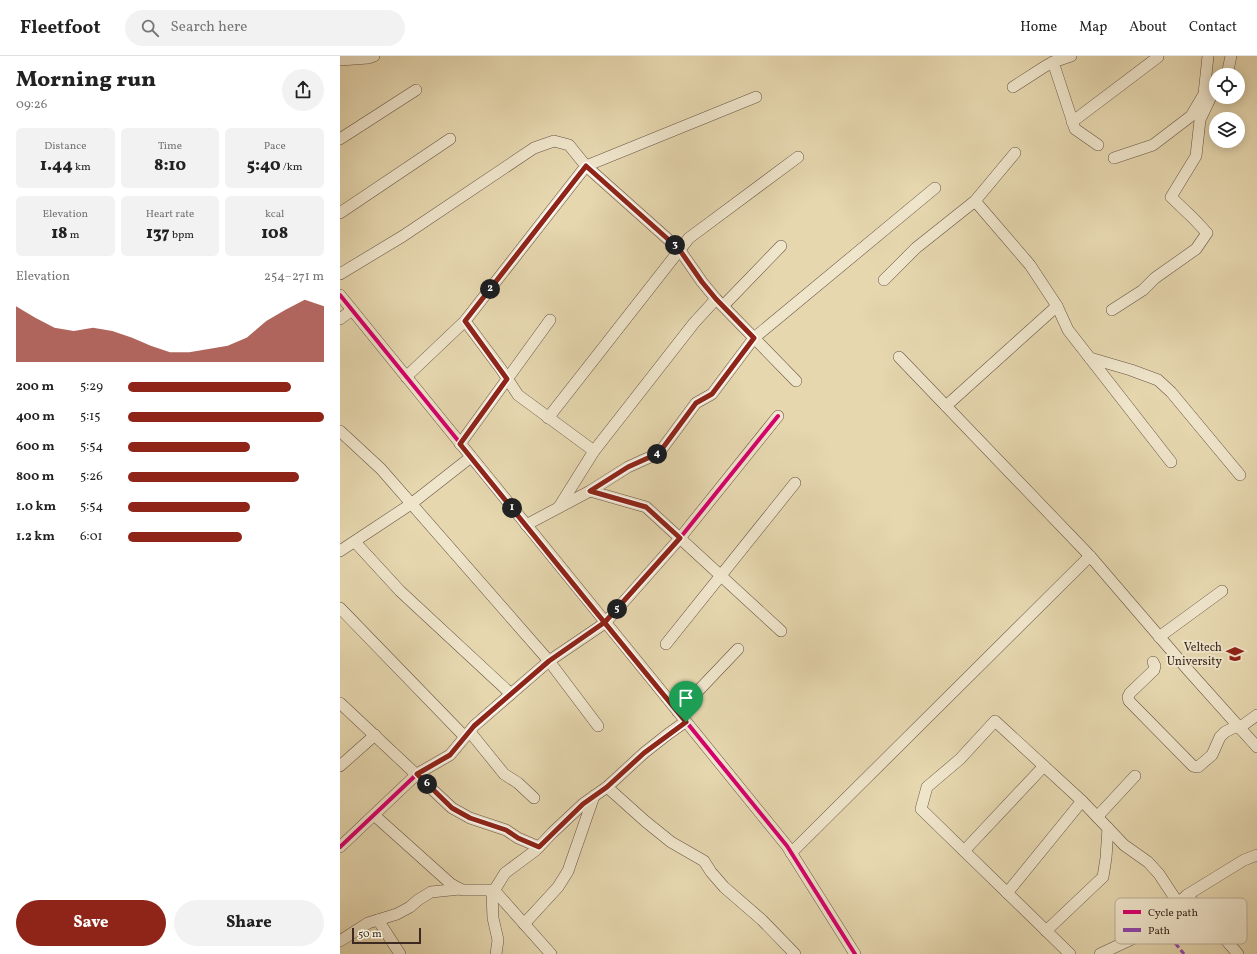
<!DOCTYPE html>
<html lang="en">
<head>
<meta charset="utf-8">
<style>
  body { margin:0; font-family:Vollkorn,serif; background:#f2f2f2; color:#222; height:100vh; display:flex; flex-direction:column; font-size:15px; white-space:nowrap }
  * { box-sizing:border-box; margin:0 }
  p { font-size:13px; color:#767676 }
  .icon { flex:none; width:22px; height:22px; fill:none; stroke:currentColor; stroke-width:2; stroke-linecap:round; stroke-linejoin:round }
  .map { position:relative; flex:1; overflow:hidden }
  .details { display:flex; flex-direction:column; background:#fff; width:340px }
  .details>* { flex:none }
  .buttons { position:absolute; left:869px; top:12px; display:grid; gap:8px }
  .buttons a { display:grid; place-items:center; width:36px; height:36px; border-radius:50%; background:#fff; box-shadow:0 2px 10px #0003; font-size:20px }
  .scale { position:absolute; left:12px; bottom:10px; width:69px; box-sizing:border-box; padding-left:4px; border:2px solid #3c2921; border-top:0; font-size:11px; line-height:14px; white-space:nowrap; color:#3c2921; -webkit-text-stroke:3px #efe5cb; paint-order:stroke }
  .pin { position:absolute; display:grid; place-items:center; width:34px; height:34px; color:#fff; margin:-41px -17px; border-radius:50% 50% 50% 0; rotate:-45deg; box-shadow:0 0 4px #0007 }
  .pin .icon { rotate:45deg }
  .km { position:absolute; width:20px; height:20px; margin:-10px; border-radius:50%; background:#222; color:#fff; font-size:11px; line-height:20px; text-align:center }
  .round { display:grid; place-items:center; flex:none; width:42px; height:42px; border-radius:21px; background:#f2f2f2 }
  .overview { display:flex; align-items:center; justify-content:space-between; height:68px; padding:0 16px }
  h1 { font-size:22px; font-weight:800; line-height:30px }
  .metrics { display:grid; grid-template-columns:repeat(3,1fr); gap:6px; height:68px; padding:4px 16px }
  .metrics div { display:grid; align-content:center; border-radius:6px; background:#f2f2f2; text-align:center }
  .metrics b { font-size:17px; font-weight:800 }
  .metrics small { font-size:11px; font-weight:400 }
  .metrics p { font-size:11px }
  .chart { height:112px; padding:8px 16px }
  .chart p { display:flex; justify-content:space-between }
  .chart svg { width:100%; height:72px; margin-top:4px; fill:#8f2418; opacity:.7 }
  .primary-button { display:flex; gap:8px; margin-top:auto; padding:8px 16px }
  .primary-button a { flex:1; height:46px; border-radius:24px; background:#8f2418; color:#fff; font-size:16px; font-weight:800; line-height:46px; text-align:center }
  .primary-button a+a { background:#f2f2f2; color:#222 }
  ul { padding:0 16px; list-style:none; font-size:13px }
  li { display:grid; grid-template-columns:64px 48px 1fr; align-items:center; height:30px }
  li i { height:10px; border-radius:5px; background:#8f2418 }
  header { display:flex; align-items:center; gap:24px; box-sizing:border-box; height:56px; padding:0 20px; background:#fff; border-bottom:1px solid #e0e0e0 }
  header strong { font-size:19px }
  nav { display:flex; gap:22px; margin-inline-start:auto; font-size:14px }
  .search { width:280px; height:36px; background:#f2f2f2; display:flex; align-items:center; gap:10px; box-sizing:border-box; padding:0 14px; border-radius:22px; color:#767676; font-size:15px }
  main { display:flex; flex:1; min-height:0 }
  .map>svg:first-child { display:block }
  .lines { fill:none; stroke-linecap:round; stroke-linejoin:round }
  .minor-casing { stroke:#665444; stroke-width:12 }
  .minor { stroke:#efe5cb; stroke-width:11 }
  .quiet { stroke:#8e44ad; stroke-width:3; stroke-dasharray:6 3; stroke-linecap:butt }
  .cycleway-casing { stroke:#efe5cb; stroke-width:6 }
  .cycleway { stroke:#d6006c; stroke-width:4 }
  .route-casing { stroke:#fff; stroke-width:8 }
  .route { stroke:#8f2418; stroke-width:5 }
  .labels { text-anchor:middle; stroke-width:4; stroke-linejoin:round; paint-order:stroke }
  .poi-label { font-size:12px; fill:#3c2921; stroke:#efe5cb; text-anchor:end }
  .key { fill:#efe5cb; stroke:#b9ad98; stroke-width:1 }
  .key-label { font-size:11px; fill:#3c2921 }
</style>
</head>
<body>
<header>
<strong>Fleetfoot</strong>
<div class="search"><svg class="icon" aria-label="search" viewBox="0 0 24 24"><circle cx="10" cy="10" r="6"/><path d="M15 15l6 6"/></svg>Search here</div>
<nav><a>Home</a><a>Map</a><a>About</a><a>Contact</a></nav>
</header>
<main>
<section class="details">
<div class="overview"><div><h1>Morning run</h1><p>09:26</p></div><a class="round"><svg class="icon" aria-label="share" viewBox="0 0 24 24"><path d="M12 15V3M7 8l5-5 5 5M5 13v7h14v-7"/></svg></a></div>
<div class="metrics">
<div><p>Distance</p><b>1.44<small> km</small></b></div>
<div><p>Time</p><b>8:10</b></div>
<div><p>Pace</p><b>5:40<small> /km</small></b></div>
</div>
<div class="metrics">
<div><p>Elevation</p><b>18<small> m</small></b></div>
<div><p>Heart rate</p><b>137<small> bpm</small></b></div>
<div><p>kcal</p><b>108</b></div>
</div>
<div class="chart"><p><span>Elevation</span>254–271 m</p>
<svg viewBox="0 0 160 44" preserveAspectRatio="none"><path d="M0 44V10L10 17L20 23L30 25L40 23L50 25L60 29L70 34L80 38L90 38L100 36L110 34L120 29L130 19L140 12L150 6L160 10V44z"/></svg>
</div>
<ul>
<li><b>200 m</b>5:29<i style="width:83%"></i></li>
<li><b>400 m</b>5:15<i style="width:100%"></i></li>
<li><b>600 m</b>5:54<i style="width:62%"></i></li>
<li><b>800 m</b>5:26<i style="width:87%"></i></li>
<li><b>1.0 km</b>5:54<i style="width:62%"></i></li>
<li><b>1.2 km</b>6:01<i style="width:58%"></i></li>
</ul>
<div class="primary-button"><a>Save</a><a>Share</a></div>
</section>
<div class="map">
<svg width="917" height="898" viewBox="0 0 917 898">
  <rect width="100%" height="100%" fill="#e6d7af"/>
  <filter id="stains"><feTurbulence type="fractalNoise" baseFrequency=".005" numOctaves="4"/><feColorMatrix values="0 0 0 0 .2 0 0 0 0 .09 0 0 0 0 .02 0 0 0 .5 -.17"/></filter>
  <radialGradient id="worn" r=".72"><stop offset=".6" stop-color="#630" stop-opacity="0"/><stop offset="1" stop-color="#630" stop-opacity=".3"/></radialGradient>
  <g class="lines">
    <!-- minor casing -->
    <g class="minor-casing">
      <g id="minor">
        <polyline points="0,4 28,2 34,0"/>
        <polyline points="713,6 735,73 758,89"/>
        <polyline points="887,19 891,0"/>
        <polyline points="673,31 704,11 713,6 731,0"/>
        <polyline points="732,66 818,1"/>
        <polyline points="0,83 76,34"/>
        <polyline points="774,102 813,89 851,60 864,38 868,0"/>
        <polyline points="635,145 675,97"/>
        <polyline points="0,157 110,83"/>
        <polyline points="0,218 63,180 194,92 214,85 229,89 246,110 339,193 362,226 376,243 456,325"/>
        <polyline points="544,224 576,192 635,145 690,209 717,250 728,274 831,406"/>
        <polyline points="0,239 447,790 515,898"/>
        <polyline points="383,250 441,190"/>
        <polyline points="772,254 803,234 815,222 856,193 867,177 854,163 831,141 856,100 860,64 874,34 876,31"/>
        <polyline points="0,263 12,254"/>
        <polyline points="125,265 161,313 178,339 254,395"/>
        <polyline points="559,301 750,500 848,614 917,691"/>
        <polyline points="750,302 791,314 818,324 831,336 900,419"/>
        <polyline points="66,321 125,265 246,110 416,41"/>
        <polyline points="606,350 717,250"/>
        <polyline points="208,362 349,182 458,101"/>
        <polyline points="0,375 41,413 209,605 258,670"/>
        <polyline points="120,388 210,264"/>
        <polyline points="250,435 306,451 441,575"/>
        <polyline points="219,451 254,395 354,267 376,243"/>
        <polyline points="186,469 250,435 288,411 319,397 356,347 372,338 414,282 595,132"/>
        <polyline points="15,486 60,535 171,638"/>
        <polyline points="0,495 71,448 131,401"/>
        <polyline points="0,552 125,681"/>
        <polyline points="819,581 882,535"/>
        <polyline points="326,588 455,427"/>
        <polyline points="813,606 815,610 814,614 790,637 788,641 789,645 853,710 858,711 872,699 880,681 885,676 897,670"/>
        <polyline points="0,647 112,752 130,762 166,774 178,782 199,791"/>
        <polyline points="338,656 398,593"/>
        <polyline points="899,672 917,659"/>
        <polyline points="130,676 164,718 178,727 194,742"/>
        <polyline points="0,710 35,679"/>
        <polyline points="267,731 305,765 331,786 364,805 371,816 384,831 422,864 455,898"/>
        <polyline points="34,759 111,828 122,834 154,834 211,898"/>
        <polyline points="757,761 795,720"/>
        <polyline points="0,791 77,718 110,699 134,670 209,605 265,567 340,482 438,360"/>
        <polyline points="624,795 704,710"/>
        <polyline points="451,797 750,500"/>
        <polyline points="667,837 742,745"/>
        <polyline points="847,839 898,898"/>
        <polyline points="38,864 60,898"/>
        <polyline points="184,868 218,831 228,815 254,740"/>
        <polyline points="706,875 763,821 766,802 768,772"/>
        <polyline points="0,885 28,867 57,858 70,851 78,844 91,836 120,833"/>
        <polyline points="156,898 158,884 153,862 152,838 165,817 196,794 212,777 243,748 267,731 304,697 328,678 345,666"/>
        <polyline points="730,898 581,753 587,731 620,703 655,665 742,745 784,789 808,806 819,818 838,847"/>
        <polyline points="760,898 807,876 847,839 904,804 917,799"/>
      </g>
    </g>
    <!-- minor -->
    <use href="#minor" class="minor"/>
    <!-- quiet -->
    <polyline class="quiet" points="818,866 844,898"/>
    <!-- cycleway casing -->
    <g class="cycleway-casing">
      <g id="cycleway">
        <polyline points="0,239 447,790 515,898"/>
        <polyline points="0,791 77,718 110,699 134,670 209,605 265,567 340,482 438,360"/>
      </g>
    </g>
    <!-- cycleway -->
    <use href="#cycleway" class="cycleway"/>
  </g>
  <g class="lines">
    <!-- route casing -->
    <g class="route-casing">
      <path id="route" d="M346,666C270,574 195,481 120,388L167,323L125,265L246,110L339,193L362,226L376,243L414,282L372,338L356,347L319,397L288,411L250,435L306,451L340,482L265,566L209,605L134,670L110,699L77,718L112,752L130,762L166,774L178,782L199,791L243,748L267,731L304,697L346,666"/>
    </g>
    <!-- route -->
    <use href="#route" class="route"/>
  </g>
  <!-- icons -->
  <defs>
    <g id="university-bare" transform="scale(1.38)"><path d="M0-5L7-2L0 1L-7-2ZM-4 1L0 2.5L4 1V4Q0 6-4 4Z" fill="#8f2418" stroke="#efe5cb" stroke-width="2.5" paint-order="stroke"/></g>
  </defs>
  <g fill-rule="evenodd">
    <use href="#university-bare" x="895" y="598"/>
  </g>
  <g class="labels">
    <!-- poi labels -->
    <g class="poi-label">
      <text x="882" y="595">Veltech<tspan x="882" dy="14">University</tspan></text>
    </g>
  </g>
  <!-- legend -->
  <rect x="775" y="842" width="132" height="46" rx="6" class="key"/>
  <rect x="783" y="854" width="18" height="4" fill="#d6006c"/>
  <rect x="783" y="872" width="18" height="4" fill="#8e44ad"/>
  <g class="key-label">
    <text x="808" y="860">Cycle path</text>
    <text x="808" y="878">Path</text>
  </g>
  <rect width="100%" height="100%" filter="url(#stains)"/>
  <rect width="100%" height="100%" fill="url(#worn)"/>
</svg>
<div class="buttons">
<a><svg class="icon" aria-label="locate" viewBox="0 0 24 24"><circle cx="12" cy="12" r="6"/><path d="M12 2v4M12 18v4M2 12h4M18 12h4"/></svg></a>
<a><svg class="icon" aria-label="layers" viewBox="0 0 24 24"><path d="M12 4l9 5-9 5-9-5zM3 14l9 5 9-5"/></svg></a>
</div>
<div class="scale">50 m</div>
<div class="pin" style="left:346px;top:666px;background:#1e9e55"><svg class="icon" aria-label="arrive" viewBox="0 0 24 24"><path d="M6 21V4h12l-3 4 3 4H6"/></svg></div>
<b class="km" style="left:172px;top:452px">1</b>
<b class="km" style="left:150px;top:233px">2</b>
<b class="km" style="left:335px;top:189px">3</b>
<b class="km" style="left:317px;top:398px">4</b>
<b class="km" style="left:277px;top:553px">5</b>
<b class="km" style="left:87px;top:728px">6</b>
</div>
</main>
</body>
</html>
